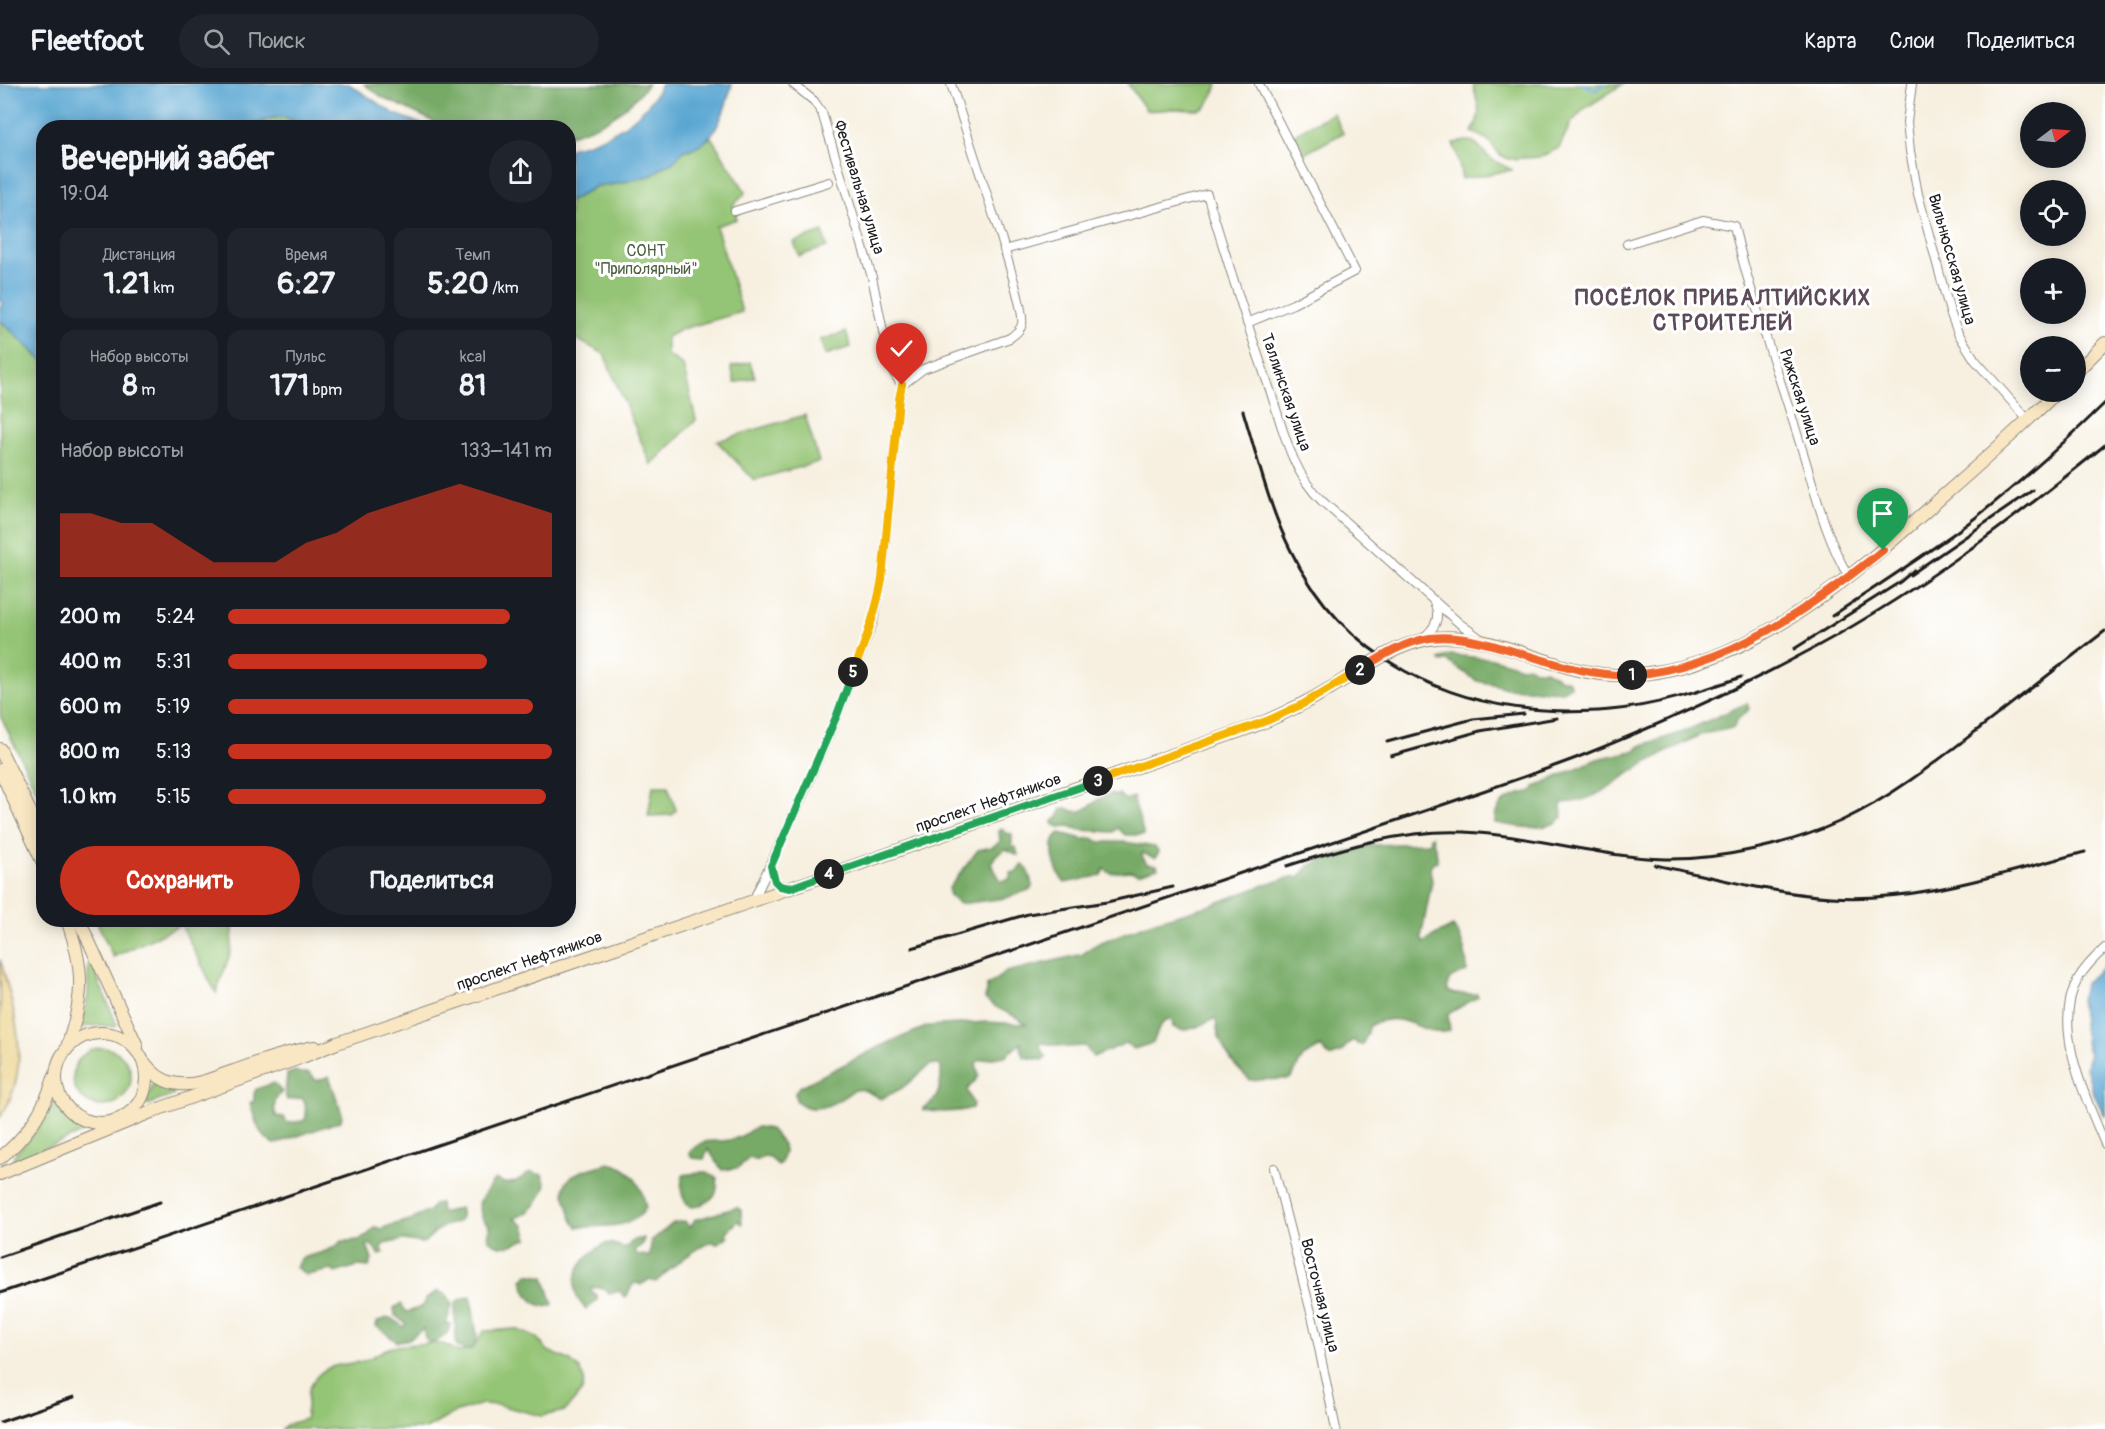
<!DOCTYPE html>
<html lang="ru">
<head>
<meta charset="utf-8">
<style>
  body { margin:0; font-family:Pangolin,sans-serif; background:#20242c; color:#f1f3f6; height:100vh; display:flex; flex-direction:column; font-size:22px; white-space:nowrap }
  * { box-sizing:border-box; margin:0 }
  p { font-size:20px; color:#9ea1a6 }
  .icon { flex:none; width:33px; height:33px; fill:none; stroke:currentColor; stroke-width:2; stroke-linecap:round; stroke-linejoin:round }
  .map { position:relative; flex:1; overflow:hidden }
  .drawer { position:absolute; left:36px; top:36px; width:540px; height:807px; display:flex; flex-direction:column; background:#171b24; border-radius:24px; box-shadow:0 3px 15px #0003 }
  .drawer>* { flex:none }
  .needle { width:39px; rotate:74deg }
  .controls { position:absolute; left:2020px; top:18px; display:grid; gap:12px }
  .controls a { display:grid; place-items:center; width:66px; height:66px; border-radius:50%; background:#171b24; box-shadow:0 3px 15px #0003; font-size:30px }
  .pin { position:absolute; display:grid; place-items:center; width:51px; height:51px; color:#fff; margin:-62px -26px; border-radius:50% 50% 50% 0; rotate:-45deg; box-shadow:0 0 6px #0007 }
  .pin .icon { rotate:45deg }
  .km { position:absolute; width:30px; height:30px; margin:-15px; border-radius:50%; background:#222; color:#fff; font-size:16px; line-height:30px; text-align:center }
  .round { display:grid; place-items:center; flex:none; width:63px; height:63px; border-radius:32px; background:#20242c }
  .overview { display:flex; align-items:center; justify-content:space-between; height:102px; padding:0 24px }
  h1 { font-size:33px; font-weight:700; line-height:45px }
  .metrics { display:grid; grid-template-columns:repeat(3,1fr); gap:9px; height:102px; padding:6px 24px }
  .metrics div { display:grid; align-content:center; border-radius:15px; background:#20242c; text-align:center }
  .metrics b { font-size:30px; font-weight:700 }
  .metrics small { font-size:16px; font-weight:400 }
  .metrics p { font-size:16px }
  .chart { height:168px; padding:12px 24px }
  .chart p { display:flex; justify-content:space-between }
  .chart svg { width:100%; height:108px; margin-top:6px; fill:#c8321e; opacity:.7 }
  .cta { display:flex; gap:12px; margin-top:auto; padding:12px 24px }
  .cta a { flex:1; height:69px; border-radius:36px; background:#c8321e; color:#fff; font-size:24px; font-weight:700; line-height:69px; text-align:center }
  .cta a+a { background:#20242c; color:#f1f3f6 }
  ul { padding:0 24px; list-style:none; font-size:20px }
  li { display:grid; grid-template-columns:96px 72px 1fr; align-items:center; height:45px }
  li i { height:15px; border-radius:8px; background:#c8321e }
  header { display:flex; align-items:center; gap:36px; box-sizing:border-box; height:84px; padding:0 30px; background:#171b24; border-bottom:2px solid #363941 }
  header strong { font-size:28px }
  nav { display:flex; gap:33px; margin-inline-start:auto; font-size:21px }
  .search { width:420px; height:54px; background:#20242c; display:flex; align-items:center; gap:15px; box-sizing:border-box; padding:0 21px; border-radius:33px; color:#9ea1a6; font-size:22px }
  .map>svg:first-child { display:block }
  .green { fill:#94c474; stroke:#587048; stroke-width:1.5 }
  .forest { fill:#7a6; stroke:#4a6341; stroke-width:1.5 }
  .sand { fill:#eeda9e; stroke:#857b5d; stroke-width:1.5 }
  .water { fill:#59a6d2; stroke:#3a6177; stroke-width:1.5 }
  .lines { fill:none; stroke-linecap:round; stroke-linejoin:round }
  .stream { stroke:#59a6d2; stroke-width:3 }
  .minor-casing { stroke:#8a867e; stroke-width:10 }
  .secondary-casing { stroke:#8a867e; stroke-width:14 }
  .minor { stroke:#fff; stroke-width:8 }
  .secondary { stroke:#f9e7c3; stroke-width:12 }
  .rail { stroke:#1c1c1c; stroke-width:3 }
  .split-1-casing { stroke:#fff; stroke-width:12 }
  .split-2-casing { stroke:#fff; stroke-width:12 }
  .split-3-casing { stroke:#fff; stroke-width:12 }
  .split-4-casing { stroke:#fff; stroke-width:12 }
  .split-5-casing { stroke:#fff; stroke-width:12 }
  .split-6-casing { stroke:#fff; stroke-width:12 }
  .split-1 { stroke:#f0652b; stroke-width:8 }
  .split-2 { stroke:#f0652b; stroke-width:8 }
  .split-3 { stroke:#f5b400; stroke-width:8 }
  .split-4 { stroke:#22a559; stroke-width:8 }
  .split-5 { stroke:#22a559; stroke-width:8 }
  .split-6 { stroke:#f5b400; stroke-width:8 }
  .labels { text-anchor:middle; stroke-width:6; stroke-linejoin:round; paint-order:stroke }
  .street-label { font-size:16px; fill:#1c1c1c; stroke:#fff }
  .park-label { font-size:16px; fill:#4c5f3f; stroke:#fff }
  .district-label { font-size:22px; font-weight:bold; letter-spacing:1.5px; fill:#5c4a58; stroke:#fff }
</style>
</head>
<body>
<header>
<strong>Fleetfoot</strong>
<div class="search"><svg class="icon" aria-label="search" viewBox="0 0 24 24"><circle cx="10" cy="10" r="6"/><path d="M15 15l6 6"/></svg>Поиск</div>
<nav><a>Карта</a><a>Слои</a><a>Поделиться</a></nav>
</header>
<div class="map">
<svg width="2105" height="1345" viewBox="0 0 2105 1345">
  <rect width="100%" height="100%" fill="#fff"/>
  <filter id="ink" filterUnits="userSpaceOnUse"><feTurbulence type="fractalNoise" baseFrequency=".0167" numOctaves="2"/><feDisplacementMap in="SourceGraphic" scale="12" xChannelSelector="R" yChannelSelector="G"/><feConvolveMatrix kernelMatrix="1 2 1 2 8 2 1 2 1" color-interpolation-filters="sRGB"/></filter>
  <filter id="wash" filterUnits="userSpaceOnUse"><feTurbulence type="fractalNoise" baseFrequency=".008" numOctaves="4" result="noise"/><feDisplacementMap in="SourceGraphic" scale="24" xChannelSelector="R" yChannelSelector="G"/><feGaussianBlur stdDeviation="1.35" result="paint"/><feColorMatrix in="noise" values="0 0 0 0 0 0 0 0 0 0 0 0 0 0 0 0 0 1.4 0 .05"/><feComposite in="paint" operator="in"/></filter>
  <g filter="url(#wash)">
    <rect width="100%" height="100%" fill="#f7f0e0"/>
    <!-- green -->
    <g class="green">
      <path d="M1128,0H1218C1204,32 1206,26 1175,25C1165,25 1157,28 1146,26Z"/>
      <path d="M1473,0H1623L1584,25L1571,39L1559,64L1540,73L1508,75L1500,71L1488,56L1472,48C1484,26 1477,22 1473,0Z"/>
      <polygon points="1333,29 1343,49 1304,70 1294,50"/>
      <polygon points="281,33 295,36 302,43 249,44 272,34"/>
      <polygon points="711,53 745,107 744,111 733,121 737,135 716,142 742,228 682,245 667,253 667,271 683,281 696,336 651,381 604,270 569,251 569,118 596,102 616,100 653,91 664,82 672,79 684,66 690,66"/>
      <polygon points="1467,57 1474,58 1491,75 1512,86 1462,95 1457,70 1453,59"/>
      <polygon points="823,148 827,163 799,172 794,158"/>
      <polygon points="0,236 43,277 43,720 0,631"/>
      <polygon points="846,248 851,263 825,271 820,256"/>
      <polygon points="750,278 755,293 735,299 731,283"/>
      <polygon points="805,331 819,378 754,396 717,357"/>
      <polygon points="653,702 668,702 676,726 672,731 648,732"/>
      <polygon points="96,836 234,836 231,867 216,909 181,841 113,873"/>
      <polygon points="90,879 92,881 117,941 115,943 100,941 82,943 88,911 88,881"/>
      <circle cx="102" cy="993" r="29"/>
      <polygon points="153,1000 173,1007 174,1011 147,1021 146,1019"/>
      <polygon points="54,1017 69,1034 89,1044 89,1046 17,1076 13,1076 14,1071 35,1049"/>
      <path d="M516,1245L537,1254L548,1267L569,1276L580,1285L584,1296L582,1307L565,1327L542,1332L498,1321L482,1320L454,1329L426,1345H282L286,1341L305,1335C309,1322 305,1307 314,1296C326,1280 340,1281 359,1278C371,1276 380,1266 392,1263C402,1261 433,1258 442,1260C448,1261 454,1266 459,1268L473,1264L484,1247Z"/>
    </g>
    <!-- forest -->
    <g class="forest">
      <path d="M364,0H648C626,27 602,43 569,51L568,44L445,43L382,13Z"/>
      <polygon points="1450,571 1495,575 1522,583 1528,582 1535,586 1545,586 1561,595 1568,596 1571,602 1562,607 1506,604 1497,601 1477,597 1447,577 1441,578 1439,575"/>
      <path d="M1747,619L1749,625L1737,636L1734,643C1722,648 1708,647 1698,652C1681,661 1659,672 1641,682C1612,699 1597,718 1562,719L1561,724L1563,733C1548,750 1515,742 1495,739C1493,717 1515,710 1533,707L1535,703L1597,675L1633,667L1643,661L1683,648Z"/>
      <path d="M1111,710L1115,712L1119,710L1125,716L1133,713L1144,751H1125L1118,744L1113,748L1080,746L1069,742L1059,743L1053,740V737L1058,733L1062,725L1067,724C1086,736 1092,713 1111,710Z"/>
      <path d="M1002,745L1005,749L1012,750V763H1016L1018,771L1006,765L996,771L991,780L1001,797L1010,795V789L1017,788L1022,780L1027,784L1033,803L1032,805L1006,814L960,820C953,815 948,813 949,804L978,766L992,763L1000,758L999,747Z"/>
      <path d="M1060,749L1084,755L1092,754L1100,758H1125L1155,763L1159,768L1155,774L1142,769V772L1147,780L1157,781L1158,784L1138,790L1130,787L1110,789L1104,785L1102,791L1098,792L1065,799C1055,789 1046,757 1060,749Z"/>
      <path d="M1432,752L1437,771V777L1432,779L1430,785L1432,797L1421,854L1424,859L1433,852L1453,842C1463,856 1467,871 1467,888C1456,892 1445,893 1448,907L1455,910H1477L1478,913L1448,930L1450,946C1426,958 1406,921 1369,942L1368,949L1362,961L1357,960L1354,956L1350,958L1341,968L1330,973L1321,963L1303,973L1290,995L1250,996C1232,981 1216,959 1216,934C1203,940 1187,951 1173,943L1172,937L1169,935C1159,939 1157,950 1153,959L1134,965L1126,959L1093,973L1085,962L1067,963L1043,959L1039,960L1046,973L1043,976L1024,973L1021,967V959L1005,972L980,976L976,979L979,992L967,1006L973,1020L972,1024C955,1029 941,1029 923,1026V1024C939,1018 942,1000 941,983L937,980L930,981L902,1004L881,1015C873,1012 865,1003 855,1006C851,1007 847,1011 844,1013C829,1023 810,1031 796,1016L795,1008L799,1003L883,961L928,942L986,938L1026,940C1014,929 997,927 985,915L987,902L1006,888L1083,870L1090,864L1099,859L1155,837L1211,821L1267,800L1295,792L1298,795L1310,781L1330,773L1373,761L1429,759L1430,753Z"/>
      <path d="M295,987L300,989H309L317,997L329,992L342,1030L341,1037L275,1060C257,1052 256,1037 250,1019L254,1017V1010L256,1005L274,999L282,1008C274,1013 273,1024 276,1032L284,1033L287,1039L303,1037L306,1034L305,1018L301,1014L287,1016L285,1010L287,990Z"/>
      <path d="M758,1043L770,1045L783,1060L784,1068L781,1078L778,1081L769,1073L764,1072L758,1076L749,1074L738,1084L722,1086L708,1065L704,1075L692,1074L689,1069C707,1049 716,1062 737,1054C746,1051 749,1045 758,1043Z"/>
      <path d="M609,1079C633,1084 642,1102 646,1124C634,1146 599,1142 577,1143C571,1138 570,1129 568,1122C567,1117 564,1112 564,1108C563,1087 595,1084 609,1079Z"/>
      <path d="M530,1088L542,1091L546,1101C539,1118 532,1130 514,1134L524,1142L528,1154C513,1161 500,1168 488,1155L489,1142L483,1136L479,1122L480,1116L495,1095C510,1104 515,1098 530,1088Z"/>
      <path d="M702,1088H706L717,1094C717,1099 718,1106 715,1111C710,1117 699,1123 691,1123C680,1115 680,1104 683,1091Z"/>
      <path d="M440,1119L441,1129L460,1124C466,1142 452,1137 442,1143C436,1146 429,1155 423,1159L403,1156L384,1160L381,1163L384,1169L380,1171L370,1160L367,1161L372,1176L369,1183L358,1182L335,1189L332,1186L306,1191L296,1183L300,1175C315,1169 330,1169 342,1157C358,1157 364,1157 375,1143L381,1145C392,1139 405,1139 415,1134C420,1130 422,1129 429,1128L434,1120Z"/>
      <path d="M737,1123L741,1126L742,1140L738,1137L726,1149L728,1153L716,1160L713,1157C692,1166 673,1182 656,1198L649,1196L640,1201L638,1199L633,1200L628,1210L624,1213L620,1207L609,1210C605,1202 600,1203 591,1204L592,1208L597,1211V1216L586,1225C562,1203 580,1172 605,1160C612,1157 616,1162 623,1163C630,1164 629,1158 634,1156C637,1155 641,1155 644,1154L642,1161L634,1166L638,1171L650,1172L651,1157L673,1139L685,1137L689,1143L691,1142L695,1135H698Z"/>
      <path d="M528,1190L544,1193L553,1220L551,1222C534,1225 525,1210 522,1195Z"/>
      <path d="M438,1207L447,1211L452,1221L446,1240H450C449,1252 441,1255 430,1260L425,1254L423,1245L409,1255L397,1258L376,1242L377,1238C394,1230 391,1235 404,1243L406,1240L395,1231L394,1224L401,1220L405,1227L408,1228L423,1222L427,1214Z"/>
      <polygon points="471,1212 477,1252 473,1264 467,1266 458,1263 456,1260 455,1220 459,1216"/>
    </g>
    <!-- sand -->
    <path class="sand" d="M0,875C14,925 34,985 0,1033Z"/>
    <!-- water -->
    <g class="water">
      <path d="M0,0H349L393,29L428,43H302C285,27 268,33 249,44H44L43,277L0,236V222L3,219L0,215Z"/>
      <path d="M661,0H732C725,26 716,63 684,66L672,79L664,82L653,91L616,100L596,102L569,118V64C606,57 644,36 661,0Z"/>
      <polygon points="2105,882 2105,1033 2092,1006 2086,983 2089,970 2086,963 2080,915 2085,900 2091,893"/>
    </g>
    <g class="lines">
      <!-- stream -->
      <polyline class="stream" points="1583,0 1596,6 1604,0"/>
    </g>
  </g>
  <g filter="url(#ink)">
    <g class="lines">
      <!-- minor casing -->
      <g class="minor-casing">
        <g id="minor">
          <polyline points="793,0 814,17 822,29 871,190"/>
          <polyline points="951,0 1000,151"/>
          <polyline points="1912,0 1907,38 1910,67 1918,110 1950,228 1958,249 1975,276 2028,336"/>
          <polyline points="735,127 829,98"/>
          <path d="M1124,133L1207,110C1227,176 1247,241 1270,306C1283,345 1292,389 1322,417L1459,539L1481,555"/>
          <path d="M1627,160L1703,136L1734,142C1751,214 1777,285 1799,356C1814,401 1824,452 1849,493"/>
          <polyline points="1004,166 1123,133"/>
          <polyline points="872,193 889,277 895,291 902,301"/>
          <polyline points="1247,239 1293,220 1355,187 1259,0"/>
          <path d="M902,301L923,285L1010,254C1015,250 1021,246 1022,240C1025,228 1005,169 1001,153"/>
          <path d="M1422,555C1434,545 1442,535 1434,518"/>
          <polyline points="771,783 773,793 777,800 790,804"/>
          <polyline points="753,817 803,711 837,631 873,538 882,495 899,315 902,301"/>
          <path d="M2105,864C2095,873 2085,883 2078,895C2051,942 2086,1015 2105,1060"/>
          <polyline points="1274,1084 1313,1236 1336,1345"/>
        </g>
      </g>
      <!-- secondary casing -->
      <g class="secondary-casing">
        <g id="secondary">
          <polyline points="2076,288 2105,259"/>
          <polyline points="0,665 44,756"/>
          <polyline points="0,686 44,781"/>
          <polyline points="79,836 137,962"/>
          <circle cx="101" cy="994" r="45"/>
          <path d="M67,963C84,913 85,886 67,836"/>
          <path d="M145,979C153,990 165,999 180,1000C198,1002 217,992 234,987C261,977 287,968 315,963"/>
          <path d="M0,1074C27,1053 44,1026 54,994"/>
          <path d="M0,1090L156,1026L300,974L337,959L753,817L1249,644C1277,633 1303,621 1329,605C1361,586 1391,562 1428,555C1490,544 1553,590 1615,591C1740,594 1856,490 1943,412C1982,378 2020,344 2057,308"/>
        </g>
      </g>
      <!-- minor -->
      <use href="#minor" class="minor"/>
      <!-- secondary -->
      <use href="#secondary" class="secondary"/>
      <!-- rail -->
      <g class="rail">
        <path d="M1243,327C1257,372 1269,423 1290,465C1343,575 1451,627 1570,627"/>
        <polyline points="1910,491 2033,406"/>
        <path d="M1832,532C1880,500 1929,469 1975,434C2020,399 2064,359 2105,319"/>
        <polyline points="1794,565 1900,498 1914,486"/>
        <path d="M1563,628C1578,627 1594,628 1610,626C1655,622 1699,608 1741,593"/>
        <polyline points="1387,658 1473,635 1524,630"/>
        <polyline points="1391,672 1480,647 1557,634"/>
        <path d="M1655,781C1713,793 1770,809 1830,813C1917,819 2002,789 2085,768"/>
        <path d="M1287,782C1344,764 1404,745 1464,748C1532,751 1597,773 1666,775C1720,776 1791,760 1841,737C1892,713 1936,678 1980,644C2022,612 2063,579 2105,547"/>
        <polyline points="912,864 1028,830 1107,818 1173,803"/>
        <polyline points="0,1173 160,1118"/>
        <path d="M0,1209L1448,719C1491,704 1534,690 1576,674C1651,644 1724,612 1795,574C1907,516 2008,440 2105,361"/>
        <polyline points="0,1338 74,1313"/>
      </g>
    </g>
  </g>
  <g class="lines" filter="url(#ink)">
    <!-- split-1 casing -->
    <g class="split-1-casing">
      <path id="split-1" d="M1632,591C1729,583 1810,524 1883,466"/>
    </g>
    <!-- split-2 casing -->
    <g class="split-2-casing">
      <path id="split-2" d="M1360,586C1382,572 1404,558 1430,554C1455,551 1479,557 1503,564C1545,576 1588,593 1632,591"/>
    </g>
    <!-- split-3 casing -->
    <g class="split-3-casing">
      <polyline id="split-3" points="1098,697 1269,636 1305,619 1360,586"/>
    </g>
    <!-- split-4 casing -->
    <g class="split-4-casing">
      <polyline id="split-4" points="829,790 1098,697"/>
    </g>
    <!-- split-5 casing -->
    <g class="split-5-casing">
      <polyline id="split-5" points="829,790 790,804 780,802 775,797 771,782 837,631 853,588"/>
    </g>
    <!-- split-6 casing -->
    <g class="split-6-casing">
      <path id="split-6" d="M853,588C866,557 876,528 882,495L899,315L902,301"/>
    </g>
    <!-- split-1 -->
    <use href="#split-1" class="split-1"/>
    <!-- split-2 -->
    <use href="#split-2" class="split-2"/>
    <!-- split-3 -->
    <use href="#split-3" class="split-3"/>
    <!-- split-4 -->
    <use href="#split-4" class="split-4"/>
    <!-- split-5 -->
    <use href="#split-5" class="split-5"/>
    <!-- split-6 -->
    <use href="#split-6" class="split-6"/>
  </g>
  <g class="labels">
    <!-- street labels -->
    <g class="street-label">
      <text transform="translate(860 103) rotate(73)" y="6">Фестивальная улица</text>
      <text transform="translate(1953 175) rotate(74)" y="6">Вильнюсская улица</text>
      <text transform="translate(1287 308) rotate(71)" y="6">Таллинская улица</text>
      <text transform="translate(1801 313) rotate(72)" y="6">Рижская улица</text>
      <text transform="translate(988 718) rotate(-19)" y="6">проспект Нефтяников</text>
      <text transform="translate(529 876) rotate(-19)" y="6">проспект Нефтяников</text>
      <text transform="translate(1321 1211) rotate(76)" y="6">Восточная улица</text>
    </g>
    <!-- park labels -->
    <g class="park-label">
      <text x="646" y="172">СОНТ<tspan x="646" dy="18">"Приполярный"</tspan></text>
    </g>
    <!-- district labels -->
    <g class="district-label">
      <text x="1723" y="221">ПОСЁЛОК ПРИБАЛТИЙСКИХ<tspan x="1723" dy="25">СТРОИТЕЛЕЙ</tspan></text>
    </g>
  </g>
</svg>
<div class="controls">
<a><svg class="needle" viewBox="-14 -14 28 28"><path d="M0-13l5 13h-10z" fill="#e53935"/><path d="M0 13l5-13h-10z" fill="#9ea1a6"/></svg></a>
<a><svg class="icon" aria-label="locate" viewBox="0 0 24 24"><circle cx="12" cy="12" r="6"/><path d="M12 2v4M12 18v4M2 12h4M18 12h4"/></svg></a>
<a>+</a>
<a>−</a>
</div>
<div class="pin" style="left:1883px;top:466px;background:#1e9e55"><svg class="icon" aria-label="arrive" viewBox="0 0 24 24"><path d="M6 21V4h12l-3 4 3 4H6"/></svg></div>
<div class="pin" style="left:902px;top:301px;background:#d93025"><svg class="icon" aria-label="check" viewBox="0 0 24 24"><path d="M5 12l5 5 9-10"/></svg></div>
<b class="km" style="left:1632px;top:591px">1</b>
<b class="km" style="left:1360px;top:586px">2</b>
<b class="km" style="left:1098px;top:697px">3</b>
<b class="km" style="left:829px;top:790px">4</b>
<b class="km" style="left:853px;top:588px">5</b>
<section class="drawer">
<div class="overview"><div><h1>Вечерний забег</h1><p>19:04</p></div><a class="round"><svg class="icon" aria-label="share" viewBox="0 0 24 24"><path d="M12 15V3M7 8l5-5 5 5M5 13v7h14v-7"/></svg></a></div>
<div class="metrics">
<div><p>Дистанция</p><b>1.21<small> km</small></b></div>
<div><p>Время</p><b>6:27</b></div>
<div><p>Темп</p><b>5:20<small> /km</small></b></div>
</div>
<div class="metrics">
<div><p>Набор высоты</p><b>8<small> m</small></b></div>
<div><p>Пульс</p><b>171<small> bpm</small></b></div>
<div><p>kcal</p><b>81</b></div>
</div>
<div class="chart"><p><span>Набор высоты</span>133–141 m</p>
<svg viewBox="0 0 160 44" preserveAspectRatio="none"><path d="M0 44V18L10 18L20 22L30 22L40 30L50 38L60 38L70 38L80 30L90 26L100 18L110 14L120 10L130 6L140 10L150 14L160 18V44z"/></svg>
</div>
<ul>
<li><b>200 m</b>5:24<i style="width:87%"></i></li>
<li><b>400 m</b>5:31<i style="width:80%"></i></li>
<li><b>600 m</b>5:19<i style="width:94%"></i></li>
<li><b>800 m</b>5:13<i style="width:100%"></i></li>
<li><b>1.0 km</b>5:15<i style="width:98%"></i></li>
</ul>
<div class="cta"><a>Сохранить</a><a>Поделиться</a></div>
</section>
</div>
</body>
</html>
